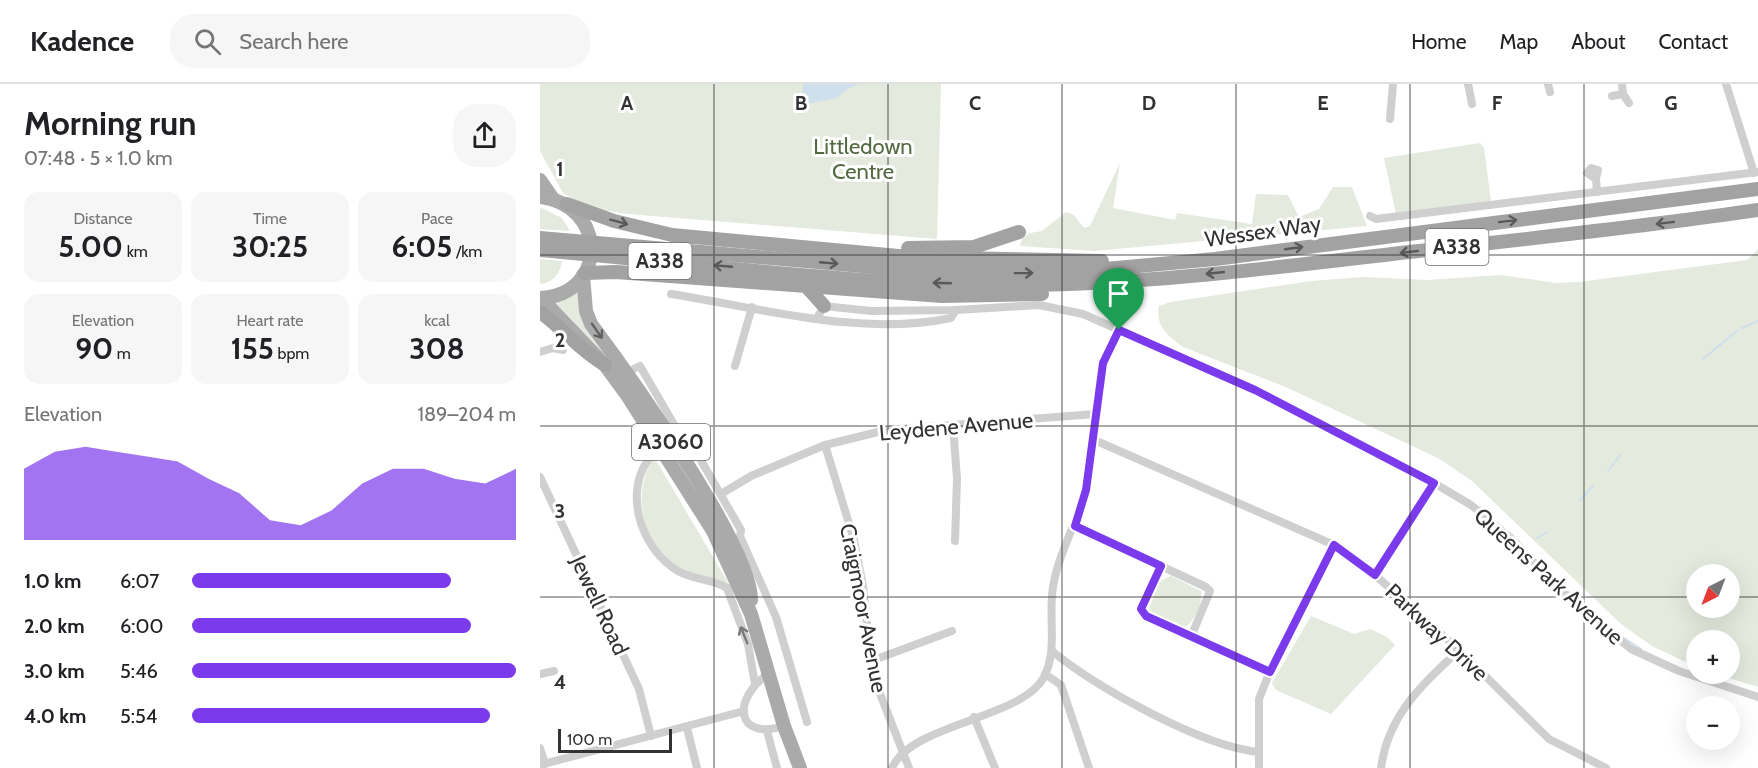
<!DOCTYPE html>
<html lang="en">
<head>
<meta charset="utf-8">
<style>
  body { margin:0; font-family:Cabin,sans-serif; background:#f6f6f6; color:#202124; height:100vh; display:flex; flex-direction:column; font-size:22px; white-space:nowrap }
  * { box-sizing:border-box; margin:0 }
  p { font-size:20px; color:#757577 }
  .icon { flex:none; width:33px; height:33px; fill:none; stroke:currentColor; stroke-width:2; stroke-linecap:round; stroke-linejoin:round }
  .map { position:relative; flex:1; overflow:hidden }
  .sheet { display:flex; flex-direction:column; background:#fff; width:540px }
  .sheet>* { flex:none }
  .needle { width:39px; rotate:222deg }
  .fabs { position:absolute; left:1146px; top:480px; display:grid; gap:12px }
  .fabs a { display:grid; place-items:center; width:54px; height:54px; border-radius:50%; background:#fff; box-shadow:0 6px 24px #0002; font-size:30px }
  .scale { position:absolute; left:18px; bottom:15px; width:114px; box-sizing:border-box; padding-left:6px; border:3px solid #323232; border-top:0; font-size:16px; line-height:21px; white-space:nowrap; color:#323232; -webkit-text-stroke:4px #fff; paint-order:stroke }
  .pin { position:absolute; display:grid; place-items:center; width:51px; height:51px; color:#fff; margin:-62px -26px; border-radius:50% 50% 50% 0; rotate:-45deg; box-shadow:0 0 6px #0007 }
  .pin .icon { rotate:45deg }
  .round { display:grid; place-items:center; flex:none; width:63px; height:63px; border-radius:24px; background:#f6f6f6 }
  .headline { display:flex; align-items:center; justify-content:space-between; height:102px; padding:0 24px }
  h1 { font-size:33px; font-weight:700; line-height:45px }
  .stats { display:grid; grid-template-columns:repeat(3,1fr); gap:9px; height:102px; padding:6px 24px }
  .stats div { display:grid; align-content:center; border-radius:15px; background:#f6f6f6; text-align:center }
  .stats b { font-size:30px; font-weight:700 }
  .stats small { font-size:16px; font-weight:400 }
  .stats p { font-size:16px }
  .chart { height:168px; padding:12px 24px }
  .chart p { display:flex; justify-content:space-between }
  .chart svg { width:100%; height:108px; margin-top:6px; fill:#7c3aed; opacity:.7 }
  ul { padding:0 24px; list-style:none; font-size:20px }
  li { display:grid; grid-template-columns:96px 72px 1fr; align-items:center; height:45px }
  li i { height:15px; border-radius:8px; background:#7c3aed }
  header { display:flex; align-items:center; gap:36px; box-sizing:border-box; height:84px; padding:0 30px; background:#fff; border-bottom:2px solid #e0e0e0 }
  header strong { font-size:28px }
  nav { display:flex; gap:33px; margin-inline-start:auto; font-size:21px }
  .search { width:420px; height:54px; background:#f6f6f6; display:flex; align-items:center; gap:15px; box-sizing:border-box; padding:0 21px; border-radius:24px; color:#757577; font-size:22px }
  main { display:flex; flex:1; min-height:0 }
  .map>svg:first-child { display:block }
  .green { fill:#e4eade; fill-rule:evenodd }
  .water { fill:#cfdfeb }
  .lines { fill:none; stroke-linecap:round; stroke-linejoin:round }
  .stream { stroke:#cfdfeb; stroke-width:2 }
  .minor { stroke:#cfcfcf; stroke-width:8 }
  .primary { stroke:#aaa; stroke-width:14 }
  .trunk { stroke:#a2a2a2; stroke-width:14 }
  .oneway { stroke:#595959 }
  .oneway2 { stroke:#626262 }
  .oneway3 { stroke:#797979 }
  .route-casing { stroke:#fff; stroke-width:12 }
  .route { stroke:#7c3aed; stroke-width:8 }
  .grid { fill:none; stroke:#323232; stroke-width:1.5; stroke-opacity:0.55 }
  .labels { text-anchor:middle; stroke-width:6; stroke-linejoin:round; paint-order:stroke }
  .shield { fill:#fff; stroke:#707070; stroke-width:1.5 }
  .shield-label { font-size:21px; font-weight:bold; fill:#323232 }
  .park-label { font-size:22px; fill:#536b41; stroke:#fff }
  .street-label { font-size:22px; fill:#323232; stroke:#fff }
  .grid-label { font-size:20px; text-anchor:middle; font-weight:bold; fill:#323232; stroke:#fff; stroke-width:6; stroke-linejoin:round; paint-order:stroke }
</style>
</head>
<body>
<header>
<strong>Kadence</strong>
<div class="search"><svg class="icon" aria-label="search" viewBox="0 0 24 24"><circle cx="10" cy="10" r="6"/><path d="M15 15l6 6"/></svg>Search here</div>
<nav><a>Home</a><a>Map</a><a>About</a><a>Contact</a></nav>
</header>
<main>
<section class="sheet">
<div class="headline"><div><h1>Morning run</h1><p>07:48 · 5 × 1.0 km</p></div><a class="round"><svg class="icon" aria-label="share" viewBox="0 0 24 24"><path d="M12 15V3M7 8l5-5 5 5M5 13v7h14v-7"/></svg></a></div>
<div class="stats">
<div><p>Distance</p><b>5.00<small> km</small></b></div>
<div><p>Time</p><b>30:25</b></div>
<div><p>Pace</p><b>6:05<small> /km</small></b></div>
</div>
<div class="stats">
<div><p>Elevation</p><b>90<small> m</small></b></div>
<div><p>Heart rate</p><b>155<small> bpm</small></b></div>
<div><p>kcal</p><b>308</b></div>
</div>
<div class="chart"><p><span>Elevation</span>189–204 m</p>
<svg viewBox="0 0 160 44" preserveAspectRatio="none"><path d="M0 44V15L10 8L20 6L30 8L40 10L50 12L60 19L70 25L80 36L90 38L100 32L110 21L120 15L130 15L140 19L150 21L160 15V44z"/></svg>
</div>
<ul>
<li><b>1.0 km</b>6:07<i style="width:80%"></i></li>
<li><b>2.0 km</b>6:00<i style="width:86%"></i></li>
<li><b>3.0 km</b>5:46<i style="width:100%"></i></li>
<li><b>4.0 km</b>5:54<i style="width:92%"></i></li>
</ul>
</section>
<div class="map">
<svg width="1218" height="684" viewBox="0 0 1218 684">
  <rect width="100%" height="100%" fill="#fff"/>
  <!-- green -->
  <g class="green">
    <polygon points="0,0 401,0 397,155 88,130 49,124 23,109 0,67"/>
    <polygon points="940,59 944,64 951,117 856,130 844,74"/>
    <polygon points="580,79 573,124 635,136 637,129 712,140 716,110 748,111 759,133 779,125 793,103 812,103 827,142 554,167 480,162 482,154 490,149 502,147 526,128 534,131 544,144 550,142"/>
    <polygon points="2,124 22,134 30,147 0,145 0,125"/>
    <path d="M1218,165V603L1176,590H1190V556H1156V583L1112,562L1081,540L932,397L898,374L748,304L643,263C628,252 615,242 619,222L631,218L771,197L825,193L888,196L961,191L1016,199L1039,198L1207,176ZM1156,490H1190V524H1156Z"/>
    <path d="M0,175L22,177C20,189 15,196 3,200L0,199Z"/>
    <polygon points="42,202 72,278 14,217"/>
    <path d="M114,373L189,500C183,499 178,495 172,494C157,490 142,487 130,477C99,449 93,407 114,373Z"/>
    <path d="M631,492L661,507C663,518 655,537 645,543L612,529L609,524L620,497Z"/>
    <polygon points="771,532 814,550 830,545 847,553 855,561 791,630 736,606 732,599"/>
  </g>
  <!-- water -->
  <polygon class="water" points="263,0 319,0 307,5 297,14 267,20 262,12"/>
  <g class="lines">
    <!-- stream -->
    <g class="stream">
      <polyline points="1202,244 1218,237"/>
      <polyline points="1163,275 1197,247"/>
      <polyline points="1068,387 1080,371"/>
      <polyline points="1040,416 1053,402"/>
      <polyline points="940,423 954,435"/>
      <polyline points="969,448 986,465"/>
      <polyline points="997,454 1007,448"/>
      <polyline points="1081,552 1101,565"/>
    </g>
    <!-- minor -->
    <g class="minor">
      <polyline points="928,0 932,20"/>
      <polyline points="1008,0 1010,8"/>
      <polyline points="1082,0 1083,10 1089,19"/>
      <polyline points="1186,0 1214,89"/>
      <polyline points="1072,12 1083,10"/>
      <polyline points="850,35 853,0"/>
      <polyline points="1056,95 1058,86 1051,84 1047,89 1056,95 1057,108"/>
      <polyline points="830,132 836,135 1218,88"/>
      <path d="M131,210C221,224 320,253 411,234L416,226"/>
      <polyline points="277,234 284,222 331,227 416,226 499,221 543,230 715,306 894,399 931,421 959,444 1036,520 1091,565 1139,587 1218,613"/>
      <polyline points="0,268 13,264 23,266"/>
      <polyline points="195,282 212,223"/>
      <polyline points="85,289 100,282 153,373 159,373 201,446 200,452 236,533 267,638"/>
      <polyline points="413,341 417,395 415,457"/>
      <polyline points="552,355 794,461 835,491 919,566 1009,655 1066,684"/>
      <polyline points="285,361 314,456 323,502 331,577 339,607 369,684"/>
      <path d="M113,370C81,404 100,465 138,487C154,496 172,495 187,504"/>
      <polyline points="0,393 99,605 111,652"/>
      <polyline points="181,410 211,392 285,361 346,346 556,330"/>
      <polyline points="535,442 666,503 670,507 651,553"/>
      <polyline points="621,482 601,525 603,530 730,588"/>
      <polyline points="835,491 894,399"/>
      <polyline points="187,504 208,560 215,600"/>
      <path d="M512,567C555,603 663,663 719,668"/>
      <polyline points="331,577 412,547"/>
      <polyline points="0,590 14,587"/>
      <path d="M228,590C192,615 195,657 244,642"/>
      <polyline points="505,590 521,601 549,684"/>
      <polyline points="434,633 455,684"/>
      <polyline points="147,644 157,684"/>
      <polyline points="227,647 237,684"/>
      <polyline points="0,664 5,680"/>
      <polyline points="0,681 204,627"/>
      <path d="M352,684C372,639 482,635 504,593C518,566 508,533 513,503C518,471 536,440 545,409C556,367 553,321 563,278C566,267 573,256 579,246"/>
      <polyline points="719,684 719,615 732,582 794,461"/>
      <path d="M841,684C848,631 882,601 919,566"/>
    </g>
    <!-- primary -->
    <g class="primary">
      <polyline points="0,96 13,115"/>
      <path d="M0,113C68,121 68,211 0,214"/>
      <path d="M43,191L46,227L51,240C87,288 212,463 211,516"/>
      <polyline points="1,214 65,281 87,311 173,447 211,530 244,642 260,684"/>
    </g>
    <!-- trunk -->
    <g class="trunk">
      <polyline points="27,120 74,137 132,151 369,173 562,177"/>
      <polyline points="0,154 380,187 543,187 675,175 1218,105"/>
      <polyline points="368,164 434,163 479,148"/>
      <path d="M0,166C161,180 323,203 484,201C607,200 730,184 852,170C974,156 1096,144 1218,126"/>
      <polyline points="45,189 76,188 402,212 502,210"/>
      <polyline points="267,203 284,222"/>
      <path d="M0,228C24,245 38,265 65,281"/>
    </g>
  </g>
  <!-- one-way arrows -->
  <defs><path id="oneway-shaft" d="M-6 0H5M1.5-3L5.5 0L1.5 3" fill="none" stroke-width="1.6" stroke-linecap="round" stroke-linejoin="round" transform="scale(1.5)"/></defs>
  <g class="oneway">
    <use href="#oneway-shaft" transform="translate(968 137) rotate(-7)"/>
    <use href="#oneway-shaft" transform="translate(79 138) rotate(15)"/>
    <use href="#oneway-shaft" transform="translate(1125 139) rotate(173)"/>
    <use href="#oneway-shaft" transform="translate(754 164) rotate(-8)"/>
    <use href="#oneway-shaft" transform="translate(869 168) rotate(173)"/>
    <use href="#oneway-shaft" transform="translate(289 179) rotate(5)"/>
    <use href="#oneway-shaft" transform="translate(183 182) rotate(-175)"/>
    <use href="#oneway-shaft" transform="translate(484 189) rotate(-1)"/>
    <use href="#oneway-shaft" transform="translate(675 189) rotate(174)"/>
    <use href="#oneway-shaft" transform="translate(402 199) rotate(-178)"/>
  </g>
  <use class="oneway2" href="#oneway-shaft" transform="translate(57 247) rotate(55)"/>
  <use class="oneway3" href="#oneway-shaft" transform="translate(204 551) rotate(-112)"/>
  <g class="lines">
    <!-- route casing -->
    <g class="route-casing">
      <polygon id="route" points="579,246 715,306 894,399 835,491 794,461 730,588 606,532 601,525 621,482 535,442 546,406 563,279"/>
    </g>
    <!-- route -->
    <use href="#route" class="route"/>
  </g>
  <!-- grid -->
  <path class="grid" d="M174,0V684M348,0V684M522,0V684M696,0V684M870,0V684M1044,0V684M0,171H1218M0,342H1218M0,513H1156M1190,513H1218"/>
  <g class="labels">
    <!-- shield labels -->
    <g class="shield">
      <rect x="885.5" y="145" width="63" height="36" rx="4.5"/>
      <rect x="88.5" y="159" width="63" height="36" rx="4.5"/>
      <rect x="92" y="340" width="78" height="36" rx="4.5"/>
    </g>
    <g class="shield-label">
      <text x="917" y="170">A338</text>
      <text x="120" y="184">A338</text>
      <text x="131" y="365">A3060</text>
    </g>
    <!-- park labels -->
    <g class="park-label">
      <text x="323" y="70">Littledown<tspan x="323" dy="25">Centre</tspan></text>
    </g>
    <!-- street labels -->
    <g class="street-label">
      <text transform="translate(723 147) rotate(-8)" y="8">Wessex Way</text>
      <text transform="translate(416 342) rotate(-5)" y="8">Leydene Avenue</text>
      <text transform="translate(1009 492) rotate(42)" y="8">Queens Park Avenue</text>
      <text transform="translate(60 521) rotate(65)" y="8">Jewell Road</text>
      <text transform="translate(324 524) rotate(79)" y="8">Craigmoor Avenue</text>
      <text transform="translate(897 548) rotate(43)" y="8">Parkway Drive</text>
    </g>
  </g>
  <g class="grid-label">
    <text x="87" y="26">A</text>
    <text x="261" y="26">B</text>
    <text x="435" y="26">C</text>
    <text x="609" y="26">D</text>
    <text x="783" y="26">E</text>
    <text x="957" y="26">F</text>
    <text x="1131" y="26">G</text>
    <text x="20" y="92">1</text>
    <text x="20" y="263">2</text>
    <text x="20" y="434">3</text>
    <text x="20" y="605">4</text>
  </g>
</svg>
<div class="fabs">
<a><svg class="needle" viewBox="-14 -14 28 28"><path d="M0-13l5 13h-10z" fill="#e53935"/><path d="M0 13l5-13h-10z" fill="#757577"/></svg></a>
<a>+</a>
<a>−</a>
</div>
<div class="scale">100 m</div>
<div class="pin" style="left:579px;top:246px;background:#1e9e55"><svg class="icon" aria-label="arrive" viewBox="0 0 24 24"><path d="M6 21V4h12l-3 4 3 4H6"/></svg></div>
</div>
</main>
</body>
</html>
